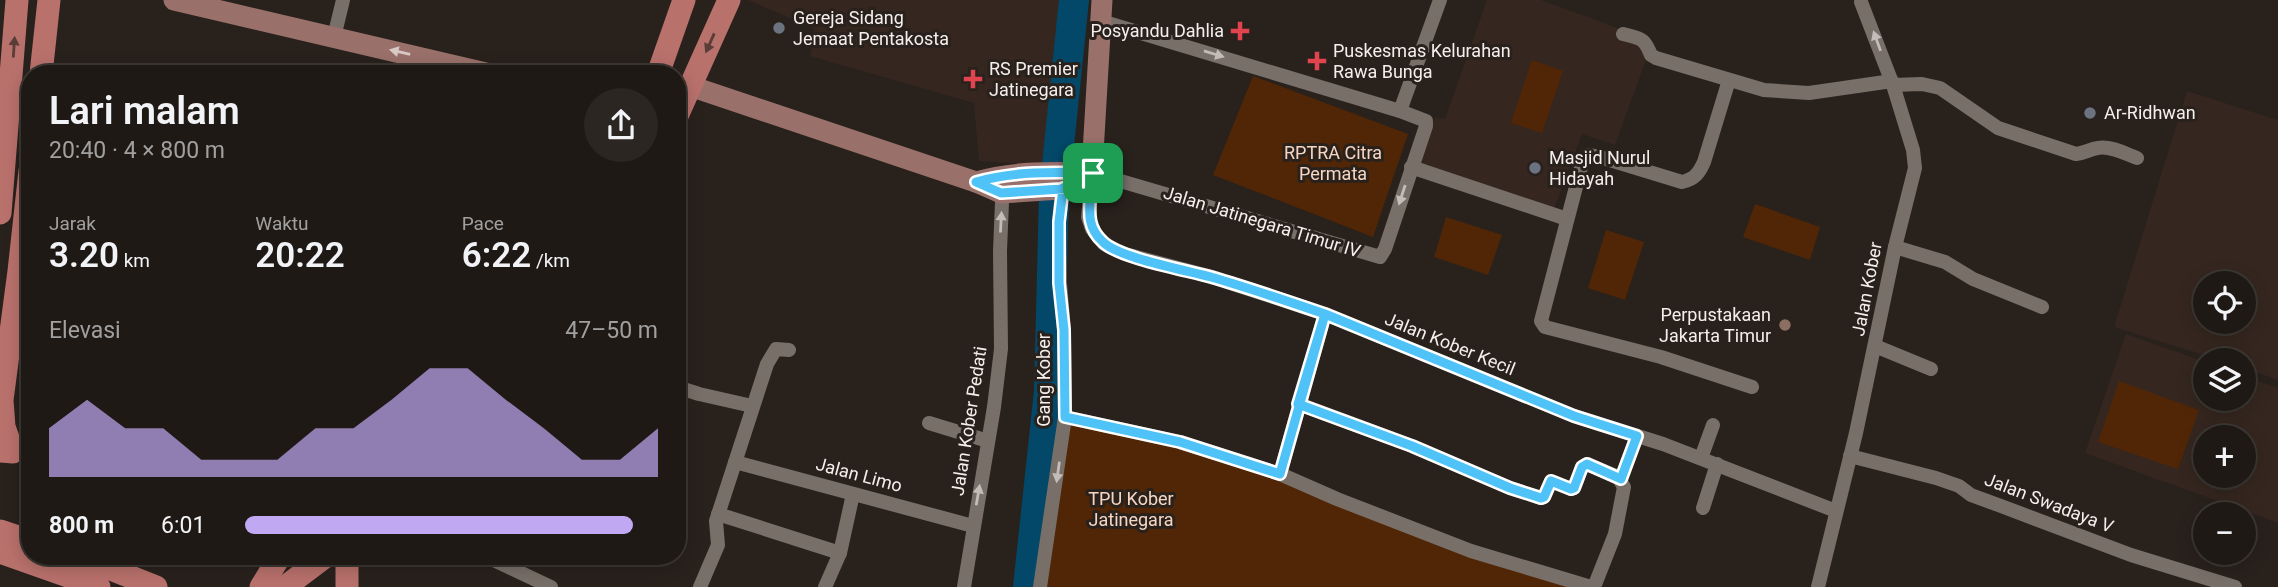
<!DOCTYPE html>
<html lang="id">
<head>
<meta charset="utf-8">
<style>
  body { margin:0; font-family:Roboto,sans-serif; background:#2c2622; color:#f1f3f6; height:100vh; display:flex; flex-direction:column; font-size:26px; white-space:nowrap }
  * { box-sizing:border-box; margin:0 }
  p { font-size:23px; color:#a1a0a0 }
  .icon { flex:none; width:38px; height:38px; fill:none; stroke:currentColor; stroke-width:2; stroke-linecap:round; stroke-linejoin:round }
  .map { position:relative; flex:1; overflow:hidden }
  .panel { position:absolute; left:21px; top:65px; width:665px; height:500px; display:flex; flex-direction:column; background:#1f1915; border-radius:28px; box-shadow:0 4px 18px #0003,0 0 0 2px #3c3834 }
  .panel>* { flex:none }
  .fabs { position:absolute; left:2193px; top:271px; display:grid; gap:14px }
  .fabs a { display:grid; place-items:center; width:63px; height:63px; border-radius:50%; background:#1f1915; box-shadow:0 4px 18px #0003,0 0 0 2px #3c3834; font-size:35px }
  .pin { position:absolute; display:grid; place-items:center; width:60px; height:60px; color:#fff; margin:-30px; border-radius:14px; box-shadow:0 4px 10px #0006 }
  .round { display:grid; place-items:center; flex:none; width:74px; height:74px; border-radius:37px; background:#2c2622 }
  .headline { display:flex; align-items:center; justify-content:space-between; height:119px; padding:0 28px }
  h1 { font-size:38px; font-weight:600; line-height:52px }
  .metrics { display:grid; grid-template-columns:repeat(3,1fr); gap:10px; height:119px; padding:7px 28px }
  .metrics div { display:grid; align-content:center }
  .metrics b { font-size:35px; font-weight:600 }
  .metrics small { font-size:19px; font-weight:400 }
  .metrics p { font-size:19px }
  .chart { height:196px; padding:14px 28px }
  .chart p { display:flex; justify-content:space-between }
  .chart svg { width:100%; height:126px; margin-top:7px; fill:#c1a8f3; opacity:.7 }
  ul { padding:0 28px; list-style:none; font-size:23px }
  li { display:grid; grid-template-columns:112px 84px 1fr; align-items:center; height:52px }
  li i { height:18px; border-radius:9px; background:#c1a8f3 }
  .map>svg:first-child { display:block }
  .built { fill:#35271f; fill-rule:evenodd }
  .green { fill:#502606 }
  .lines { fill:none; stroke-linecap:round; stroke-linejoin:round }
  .river { stroke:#034868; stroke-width:30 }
  .street { stroke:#796f69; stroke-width:14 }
  .secondary { stroke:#99706a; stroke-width:21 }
  .primary { stroke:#b9716c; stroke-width:23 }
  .oneway { fill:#c3bcb8 }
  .oneway2 { fill:#5b3d38 }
  .oneway3 { fill:#d9c9c5 }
  .route-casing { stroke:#fff; stroke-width:14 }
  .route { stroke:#4fc3f7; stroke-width:9 }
  .worship-dot { fill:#6b7280; stroke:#29211c; stroke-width:2.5 }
  .health-dot { fill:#e0444e; stroke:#29211c; stroke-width:2.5 }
  .education-dot { fill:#8d6e63; stroke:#29211c; stroke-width:2.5 }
  .labels { text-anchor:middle; stroke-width:6; stroke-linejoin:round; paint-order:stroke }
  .poi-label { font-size:18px; fill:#f5efec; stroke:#29211c; text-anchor:start }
  .park-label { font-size:18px; fill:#f6d6c2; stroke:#29211c }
  .street-label { font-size:18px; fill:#f5efec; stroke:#29211c }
</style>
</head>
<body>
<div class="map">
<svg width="2278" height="587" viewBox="0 0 2278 587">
  <rect width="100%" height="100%" fill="#29211c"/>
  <!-- built -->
  <g class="built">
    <polygon points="748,0 1063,0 1047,166 979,161 974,103 810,56 815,29"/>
    <polygon points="1487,0 1541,0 1653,41 1615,145 1582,134 1553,212 1418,163 1435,117 1445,119"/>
    <path d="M2187,91L2278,120V380L2244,368V360H2219L2114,327ZM2205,284H2244V322H2205Z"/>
    <path d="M2126,334L2205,362V399H2244V376L2278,388V523L2085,453ZM2205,438H2244V476H2205Z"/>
  </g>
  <!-- green -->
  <g class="green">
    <polygon points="1532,60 1563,71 1542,133 1511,123"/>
    <polygon points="1253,76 1408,134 1373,237 1213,175"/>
    <polygon points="1755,204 1820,227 1810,260 1743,237"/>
    <polygon points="1446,217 1502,235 1488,275 1434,257"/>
    <polygon points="1606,230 1644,242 1625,300 1588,288"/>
    <polygon points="2119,381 2199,410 2178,469 2098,442"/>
    <polygon points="1065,417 1180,442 1337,499 1591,587 1040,587"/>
  </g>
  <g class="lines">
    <!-- river -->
    <polyline class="river" points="1028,587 1049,391 1054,194 1074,0"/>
    <!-- street -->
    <g class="street">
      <path d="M1623,34C1641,39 1644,37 1651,55L1656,58L1764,90L1809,93L1892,81"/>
      <polyline points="334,37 343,0"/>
      <path d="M1729,80L1704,162C1699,173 1695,179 1682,182L1600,157L1588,155L1583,160L1541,321L1545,327L1661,357L1752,387"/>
      <path d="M1893,85L1922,84L1940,88L1998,128L2076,154C2085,153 2090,149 2098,148C2110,145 2126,154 2137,158"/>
      <polyline points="1400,111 1440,0"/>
      <polyline points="1411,167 1567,219"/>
      <polyline points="1093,173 1380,257 1385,249 1426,126 1426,121 1400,111 1101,21"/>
      <polyline points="1091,187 1088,217 1092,229 1104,244 1125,254 1212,277 1325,314 1574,416 1663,444 1836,511"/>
      <polyline points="1895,247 1945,262 1973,279 2042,307"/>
      <polyline points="1875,346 1931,369"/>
      <polyline points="677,387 699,394 752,406"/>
      <polyline points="1299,404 1412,446 1510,488 1541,498 1544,497 1551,481 1571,489 1574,488 1582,467 1587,464 1618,477 1624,487 1615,534 1594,587"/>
      <polyline points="1065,417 1180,442 1280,474 1337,499 1471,551 1591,587"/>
      <polyline points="929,423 988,441"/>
      <polyline points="1850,456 1936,478 1959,486 1971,495 2001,506 2131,555 2235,587"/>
      <polyline points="1701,458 1713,425"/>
      <polyline points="735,462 973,526"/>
      <polyline points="1280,474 1325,314"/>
      <polyline points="1621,479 1637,436"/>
      <polyline points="1703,508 1717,464"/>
      <polyline points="718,514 840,553"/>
      <polyline points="485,556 551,587"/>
      <polyline points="700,587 718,545 716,521 767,364 776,349 789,350"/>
      <polyline points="825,587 840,553 853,494"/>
      <polyline points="964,587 994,407 1001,349 1000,251 1002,202 1000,186"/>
      <polyline points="1040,587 1065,417 1064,330 1060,283 1059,222 1063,181"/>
      <polyline points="1818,587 1856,433 1895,247 1915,168 1913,150 1893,85 1861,2"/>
    </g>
    <!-- secondary -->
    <g class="secondary">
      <polyline points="174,0 490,74"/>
      <polyline points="690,86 976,182 1001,193 1091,187 1102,0"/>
      <path d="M976,182C1014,171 1053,172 1093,173"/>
    </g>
    <!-- primary -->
    <g class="primary">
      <polyline points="41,74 49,0"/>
      <polyline points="658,74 684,0"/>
      <polyline points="677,116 729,0"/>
      <polyline points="0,213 17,0"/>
      <polyline points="0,451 13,452 4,427 2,400 19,271 30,171"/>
      <polyline points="0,531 30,541"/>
      <polyline points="0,552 99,587"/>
      <polyline points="78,556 156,587"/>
      <polyline points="347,556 347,587"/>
      <polyline points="261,587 280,556"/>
      <polyline points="285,587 326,556"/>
    </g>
  </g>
  <!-- one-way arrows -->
  <defs><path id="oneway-solid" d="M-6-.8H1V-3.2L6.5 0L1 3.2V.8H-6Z" transform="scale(1.75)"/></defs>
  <g class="oneway">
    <use href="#oneway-solid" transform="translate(1877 41) rotate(-110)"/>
    <use href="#oneway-solid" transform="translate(1214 54) rotate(17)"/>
    <use href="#oneway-solid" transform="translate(1402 195) rotate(108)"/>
    <use href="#oneway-solid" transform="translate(1001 222) rotate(-87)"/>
    <use href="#oneway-solid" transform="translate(1058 472) rotate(98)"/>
    <use href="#oneway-solid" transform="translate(978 495) rotate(-80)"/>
  </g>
  <g class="oneway2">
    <use href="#oneway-solid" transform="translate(710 43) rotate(114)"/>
    <use href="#oneway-solid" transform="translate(14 47) rotate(-86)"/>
  </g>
  <use class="oneway3" href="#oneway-solid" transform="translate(400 52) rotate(-167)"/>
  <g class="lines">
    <!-- route casing -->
    <g class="route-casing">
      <path id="route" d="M1093,173C1053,172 1014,171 976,182L1001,193L1091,187C1090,208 1085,226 1103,242C1119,258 1186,270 1211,277C1249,288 1287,301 1325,314L1298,404L1412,446L1510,488L1541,498L1544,497L1551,481L1571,489L1574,488L1582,467L1587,464L1621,479L1637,436L1574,416L1325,314L1280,474L1180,442L1065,417L1064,330L1059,283V222L1063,188L1091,187L1093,173"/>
    </g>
    <!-- route -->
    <use href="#route" class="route"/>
  </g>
  <!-- markers -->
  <g class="worship-dot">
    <circle cx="779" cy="28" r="7"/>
    <circle cx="2090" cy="113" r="7"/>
    <circle cx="1535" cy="168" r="7"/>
  </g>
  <g class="health-dot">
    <path d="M1236.5 20.5h7v7h7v7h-7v7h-7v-7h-7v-7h7z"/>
    <path d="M1313.5 50.5h7v7h7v7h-7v7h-7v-7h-7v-7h7z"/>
    <path d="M969.5 68.5h7v7h7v7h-7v7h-7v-7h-7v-7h7z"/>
  </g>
  <circle class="education-dot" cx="1785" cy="325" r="7"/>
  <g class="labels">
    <!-- poi labels -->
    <g class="poi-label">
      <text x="793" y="24">Gereja Sidang<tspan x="793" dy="21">Jemaat Pentakosta</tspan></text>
      <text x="1224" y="37" text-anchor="end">Posyandu Dahlia</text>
      <text x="1333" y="57">Puskesmas Kelurahan<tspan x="1333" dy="21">Rawa Bunga</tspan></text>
      <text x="989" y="75">RS Premier<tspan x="989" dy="21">Jatinegara</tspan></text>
      <text x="2104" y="119">Ar-Ridhwan</text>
      <text x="1549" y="164">Masjid Nurul<tspan x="1549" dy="21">Hidayah</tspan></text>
      <text x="1771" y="321" text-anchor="end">Perpustakaan<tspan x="1771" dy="21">Jakarta Timur</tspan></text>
    </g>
    <!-- park labels -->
    <g class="park-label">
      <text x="1333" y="159">RPTRA Citra<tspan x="1333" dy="21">Permata</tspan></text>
      <text x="1131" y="505">TPU Kober<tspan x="1131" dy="21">Jatinegara</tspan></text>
    </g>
    <!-- street labels -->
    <g class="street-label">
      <text transform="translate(1262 222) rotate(17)" y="6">Jalan Jatinegara Timur IV</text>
      <text transform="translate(1867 289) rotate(-79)" y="6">Jalan Kober</text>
      <text transform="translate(1450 344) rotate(22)" y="6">Jalan Kober Kecil</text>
      <text transform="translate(1044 380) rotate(-90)" y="6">Gang Kober</text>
      <text transform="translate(969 421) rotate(-81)" y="6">Jalan Kober Pedati</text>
      <text transform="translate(859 475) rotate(15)" y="6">Jalan Limo</text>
      <text transform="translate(2049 503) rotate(21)" y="6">Jalan Swadaya V</text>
    </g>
  </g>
</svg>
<div class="fabs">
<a><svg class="icon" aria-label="locate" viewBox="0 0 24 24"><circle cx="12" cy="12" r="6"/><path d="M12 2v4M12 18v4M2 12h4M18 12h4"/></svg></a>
<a><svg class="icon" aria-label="layers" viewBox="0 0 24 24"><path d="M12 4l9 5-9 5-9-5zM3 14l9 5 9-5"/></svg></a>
<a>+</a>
<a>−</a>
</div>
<div class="pin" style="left:1093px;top:173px;background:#1e9e55"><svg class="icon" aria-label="arrive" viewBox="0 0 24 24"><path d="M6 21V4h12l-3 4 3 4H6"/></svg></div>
<section class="panel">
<div class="headline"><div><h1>Lari malam</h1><p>20:40 · 4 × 800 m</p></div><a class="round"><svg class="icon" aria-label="share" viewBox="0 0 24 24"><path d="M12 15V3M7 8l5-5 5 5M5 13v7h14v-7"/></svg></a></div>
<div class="metrics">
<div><p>Jarak</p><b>3.20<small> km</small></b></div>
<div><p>Waktu</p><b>20:22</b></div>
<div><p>Pace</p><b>6:22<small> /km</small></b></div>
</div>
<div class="chart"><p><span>Elevasi</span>47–50 m</p>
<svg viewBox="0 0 160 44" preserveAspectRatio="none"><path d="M0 44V27L10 17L20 27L30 27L40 38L50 38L60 38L70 27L80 27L90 17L100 6L110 6L120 17L130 27L140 38L150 38L160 27V44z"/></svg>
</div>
<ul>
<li><b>800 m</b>6:01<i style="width:94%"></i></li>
</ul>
</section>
</div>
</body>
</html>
